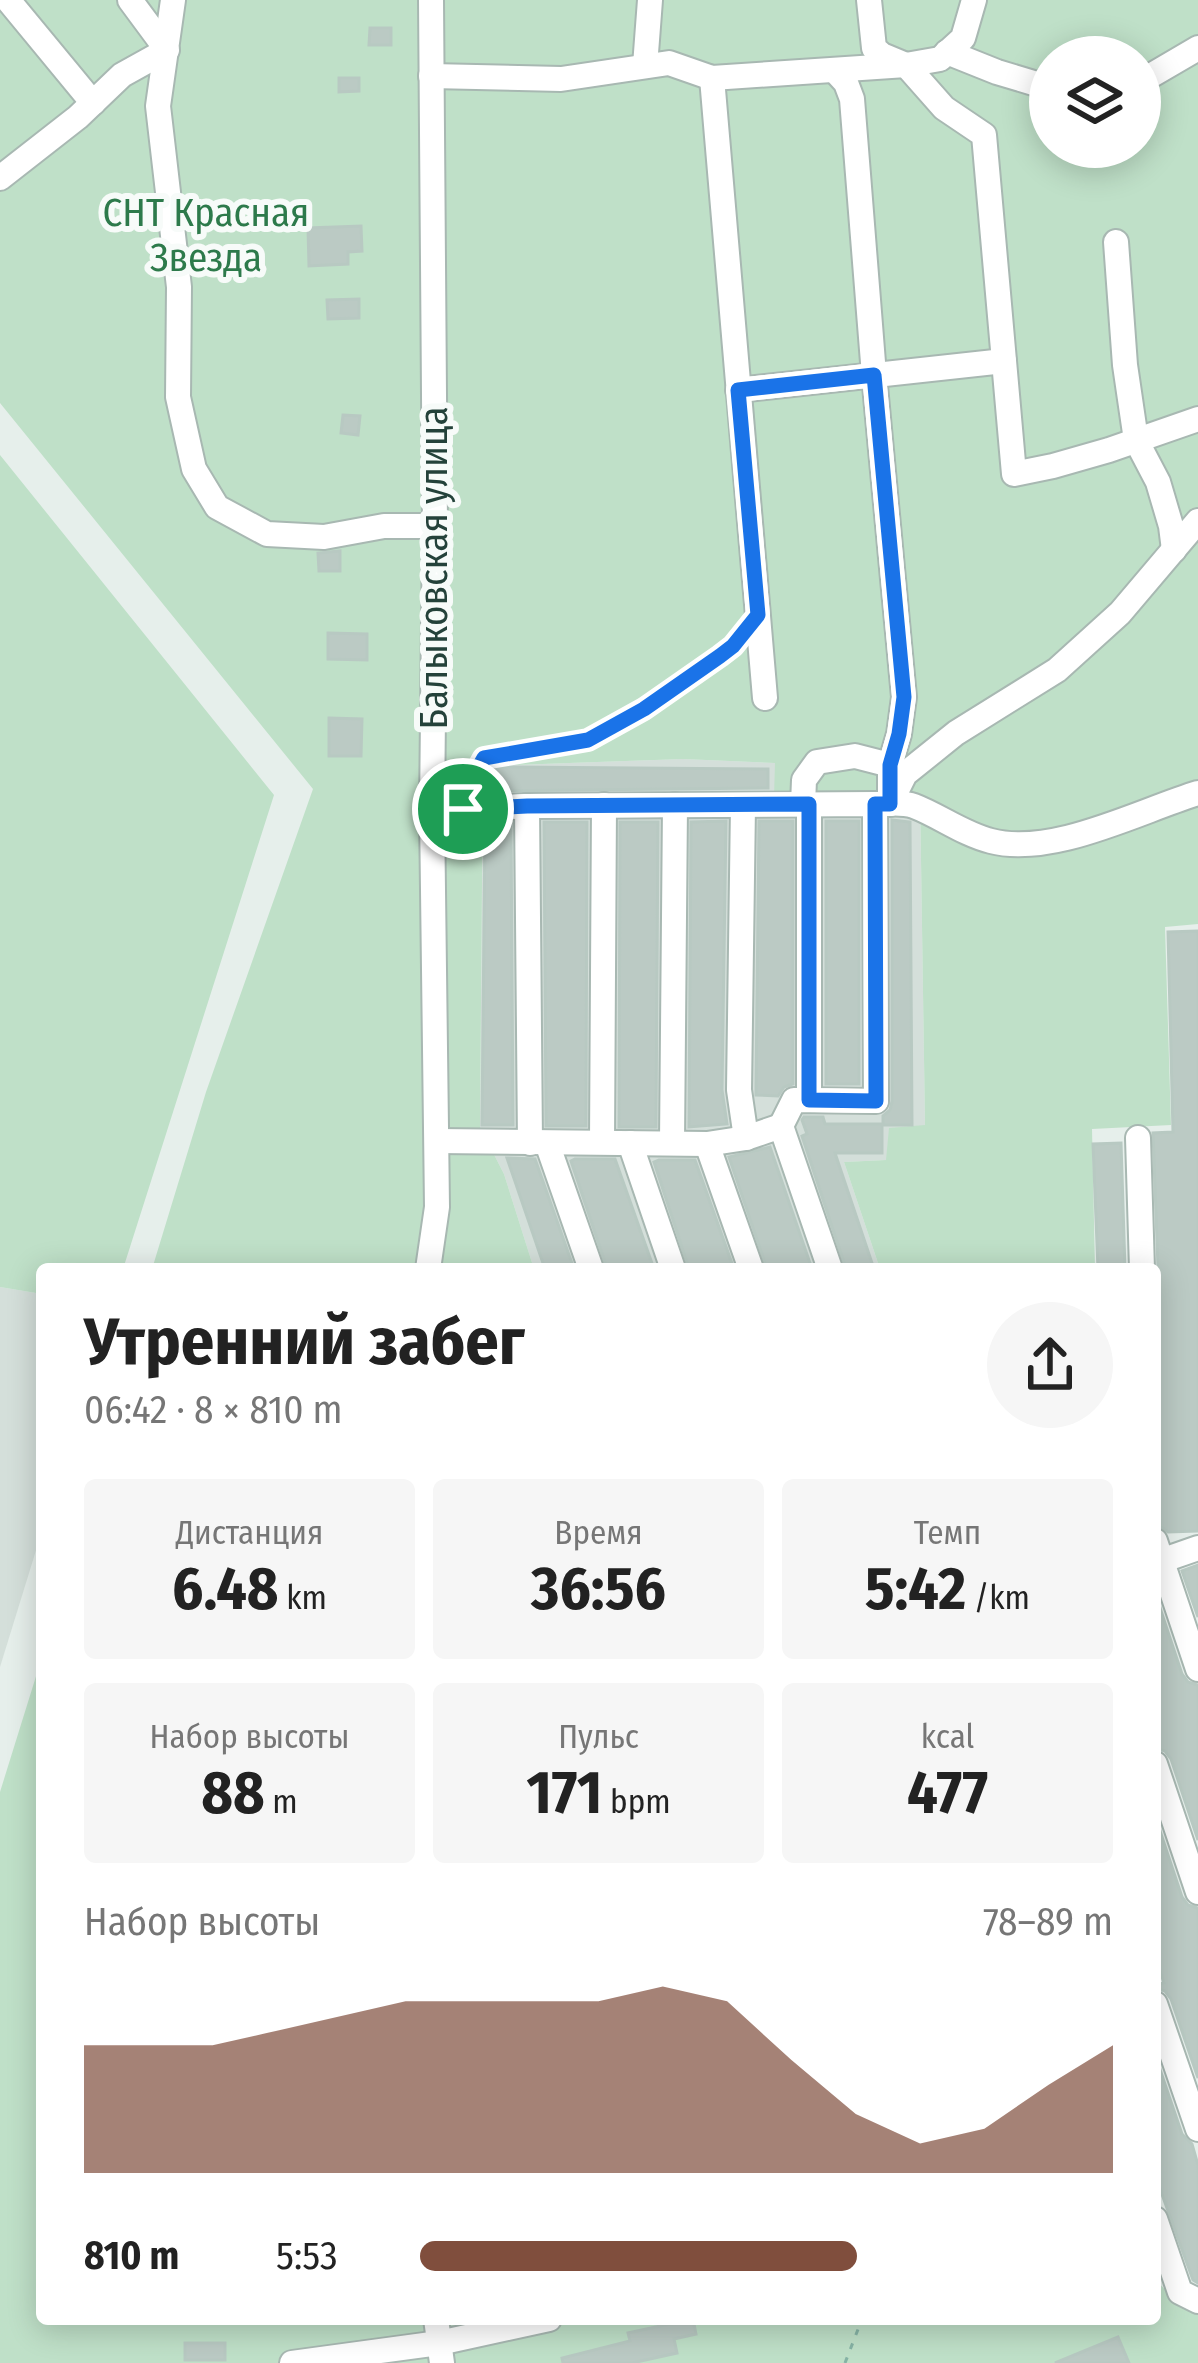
<!DOCTYPE html>
<html lang="ru">
<head>
<meta charset="utf-8">
<style>
  body { margin:0; font-family:"Fira Sans Condensed",sans-serif; background:#f6f6f6; color:#222; height:100vh; display:flex; flex-direction:column; font-size:45px; white-space:nowrap }
  * { box-sizing:border-box; margin:0 }
  p { font-size:39px; color:#767676 }
  .icon { flex:none; width:66px; height:66px; fill:none; stroke:currentColor; stroke-width:2; stroke-linecap:round; stroke-linejoin:round }
  .map { position:relative; flex:1; overflow:hidden }
  .drawer { position:absolute; left:36px; top:1263px; width:1125px; height:1062px; display:flex; flex-direction:column; background:#fff; border-radius:12px; box-shadow:0 6px 30px #0003 }
  .drawer>* { flex:none }
  .fabs { position:absolute; left:1029px; top:36px; display:grid; gap:24px }
  .fabs a { display:grid; place-items:center; width:132px; height:132px; border-radius:50%; background:#fff; box-shadow:0 6px 30px #0003; font-size:60px }
  .pin { position:absolute; display:grid; place-items:center; width:102px; height:102px; color:#fff; margin:-51px; border:6px solid #fff; border-radius:50%; box-shadow:0 3px 12px #0007 }
  .round { display:grid; place-items:center; flex:none; width:126px; height:126px; border-radius:63px; background:#f6f6f6 }
  .headline { display:flex; align-items:center; justify-content:space-between; height:204px; padding:0 48px }
  h1 { font-size:66px; font-weight:700; line-height:90px }
  .metrics { display:grid; grid-template-columns:repeat(3,1fr); gap:18px; height:204px; padding:12px 48px }
  .metrics div { display:grid; align-content:center; border-radius:12px; background:#f6f6f6; text-align:center }
  .metrics b { font-size:60px; font-weight:700 }
  .metrics small { font-size:33px; font-weight:400 }
  .metrics p { font-size:33px }
  .chart { height:336px; padding:24px 48px }
  .chart p { display:flex; justify-content:space-between }
  .chart svg { width:100%; height:216px; margin-top:12px; fill:#804e3d; opacity:.7 }
  ul { padding:0 48px; list-style:none; font-size:39px }
  li { display:grid; grid-template-columns:192px 144px 1fr; align-items:center; height:90px }
  li i { height:30px; border-radius:15px; background:#804e3d }
  .map>svg:first-child { display:block }
  .built { fill:#d4dfda }
  .green { fill:#bfe0c8; fill-rule:evenodd }
  .building { fill:#bbcac4; stroke:#b8c9c2; stroke-width:3 }
  .lines { fill:none; stroke-linecap:round; stroke-linejoin:round }
  .minor-casing { stroke:#a8b8b2; stroke-width:28 }
  .path { stroke:#86b3a5; stroke-width:3; stroke-dasharray:6 9; stroke-linecap:butt }
  .minor { stroke:#fff; stroke-width:24 }
  .route-casing { stroke:#fff; stroke-width:24 }
  .route { stroke:#1a73e8; stroke-width:15 }
  .labels { text-anchor:middle; stroke-width:12; stroke-linejoin:round; paint-order:stroke }
  .park-label { font-size:39px; fill:#2d7a4b; stroke:#f7fbf9 }
  .street-label { font-size:39px; fill:#24423a; stroke:#f7fbf9 }
</style>
</head>
<body>
<div class="map">
<svg width="1198" height="2363" viewBox="0 0 1198 2363">
  <rect width="100%" height="100%" fill="#e6efeb"/>
  <!-- built -->
  <g class="built">
    <polygon points="683,759 776,763 775,797 920,793 925,1126 886,1160 844,1162 880,1269 534,1269 504,1174 480,1127 483,766"/>
    <polygon points="0,1287 42,1294 42,1531 0,1667"/>
  </g>
  <!-- green -->
  <g class="green">
    <path d="M0,0H1198V924L1165,927L1171,1125L1092,1129L1095,1269H880L844,1162L886,1160L889,1128L925,1125L920,793L774,797L775,763L683,759L483,766L480,1127L504,1174L534,1269H152L206,1092L313,789L0,403ZM1050,57H1140V147H1050Z"/>
    <polygon points="0,455 274,795 123,1269 42,1269 42,1294 0,1287"/>
    <polygon points="42,1657 42,2319 1155,2319 1155,2279 1172,2297 1198,2309 1198,2363 0,2363 0,1792"/>
  </g>
  <!-- building -->
  <g class="building">
    <polygon points="370,28 391,28 391,45 369,45"/>
    <polygon points="339,78 359,78 359,91 339,92"/>
    <polygon points="361,226 362,251 348,252 348,264 309,266 308,228"/>
    <polygon points="359,299 359,318 328,319 327,300"/>
    <polygon points="343,415 360,416 358,435 341,433"/>
    <polygon points="340,551 340,571 319,571 318,553"/>
    <polygon points="328,633 367,634 367,660 328,659"/>
    <polygon points="329,718 362,719 361,756 329,756"/>
    <polygon points="494,767 768,769 768,788 494,791"/>
    <polygon points="892,820 910,822 912,1125 883,1125 883,1116 890,1110 892,1101"/>
    <polygon points="726,821 722,1090 727,1124 689,1127 691,822"/>
    <polygon points="759,821 793,821 793,1084 784,1087 778,1096 756,1095 756,1089"/>
    <rect x="826" y="821" width="33" height="263"/>
    <polygon points="544,822 587,822 586,1126 546,1126"/>
    <polygon points="620,822 658,822 656,1127 619,1127"/>
    <polygon points="511,823 513,1125 482,1125 485,825"/>
    <polygon points="1198,931 1198,1531 1168,1532 1160,1526 1155,1326 1155,1279 1158,1268 1153,1133 1173,1132 1168,932"/>
    <polygon points="804,1117 823,1117 825,1124 882,1124 882,1153 835,1153 874,1269 846,1269 802,1136 807,1134 802,1120"/>
    <polygon points="1121,1143 1125,1269 1098,1269 1093,1144"/>
    <polygon points="770,1147 812,1269 767,1269 729,1157"/>
    <polygon points="507,1158 535,1159 574,1269 545,1269"/>
    <polygon points="575,1159 615,1159 654,1269 607,1269 571,1161"/>
    <polygon points="659,1160 695,1160 734,1269 689,1269 654,1162"/>
    <polygon points="1198,1565 1198,1617 1182,1571"/>
    <polygon points="1155,1593 1182,1674 1188,1682 1198,1685 1198,1840 1171,1759 1165,1751 1155,1748"/>
    <polygon points="1155,1816 1182,1897 1188,1905 1198,1908 1198,2078 1171,1999 1165,1991 1155,1988 1155,1985 1164,1983 1155,1956"/>
    <polygon points="1155,2055 1182,2134 1192,2144 1198,2165 1198,2283 1193,2280 1155,2175"/>
    <polygon points="693,2319 696,2334 674,2339 677,2353 632,2363 563,2363 562,2358 630,2341 628,2333"/>
    <polygon points="1118,2337 1129,2363 1055,2363"/>
    <rect x="185" y="2343" width="40" height="17"/>
  </g>
  <g class="lines">
    <!-- minor casing -->
    <g class="minor-casing">
      <g id="minor">
        <polyline points="8,0 93,103"/>
        <polyline points="173,0 158,106 179,287 178,397 194,469 217,507 267,534 324,537 384,526 435,526"/>
        <polyline points="869,0 874,48 882,55 906,65 944,108 984,135 1014,474 1053,466 1109,450 1198,419"/>
        <polyline points="947,52 997,72 1050,88"/>
        <polyline points="645,66 650,0"/>
        <polyline points="835,71 846,83 852,99 874,375 904,697 899,734 890,765 890,804"/>
        <polyline points="431,76 561,79 669,63 712,78 906,65 940,59 963,38 974,0"/>
        <polyline points="712,78 765,698"/>
        <polyline points="1140,82 1198,48"/>
        <polyline points="0,178 78,117 122,75 167,50 130,0"/>
        <polyline points="1116,242 1125,365 1136,440 1158,482 1171,526 1174,550"/>
        <polyline points="738,390 1004,361"/>
        <polyline points="891,802 905,774 956,733 1057,670 1120,613 1198,521"/>
        <polyline points="803,804 804,780 817,762 855,756 890,765"/>
        <path d="M877,804C889,804 903,802 914,806C940,816 963,834 991,841C1053,857 1139,811 1198,793"/>
        <polyline points="743,805 739,1090 746,1138"/>
        <polyline points="527,806 530,1143"/>
        <polyline points="432,811 527,806 875,804 876,1101 794,1100 781,1126"/>
        <polyline points="809,1100 809,804"/>
        <polyline points="1138,1138 1142,1269"/>
        <polyline points="437,1141 707,1144 746,1138 781,1126 830,1269"/>
        <polyline points="602,1142 604,805"/>
        <polyline points="672,1142 675,805"/>
        <polyline points="547,1143 591,1269"/>
        <polyline points="630,1143 673,1269"/>
        <polyline points="707,1144 751,1269"/>
        <polyline points="428,1269 437,1207 432,811 435,526 431,0"/>
        <polyline points="1155,1541 1198,1669"/>
        <polyline points="1155,1563 1198,1548"/>
        <polyline points="1155,1764 1198,1892"/>
        <polyline points="1155,2004 1198,2129"/>
        <polyline points="1155,2219 1180,2292 1198,2301"/>
        <polyline points="436,2319 442,2363"/>
        <polyline points="292,2363 439,2343 549,2319"/>
      </g>
    </g>
    <!-- path -->
    <g class="path">
      <polyline points="471,785 484,758 588,741 644,709 720,656 737,642"/>
      <polyline points="845,2363 862,2319"/>
    </g>
    <!-- minor -->
    <use href="#minor" class="minor"/>
  </g>
  <g class="lines">
    <!-- route casing -->
    <g class="route-casing">
      <polygon id="route" points="874,375 904,697 899,734 890,765 890,804 875,804 876,1101 809,1100 809,804 527,806 463,809 475,774 484,758 588,740 644,709 720,656 733,646 758,615 738,390"/>
    </g>
    <!-- route -->
    <use href="#route" class="route"/>
  </g>
  <g class="labels">
    <!-- park labels -->
    <g class="park-label">
      <text x="206" y="226">СНТ Красная<tspan x="206" dy="45">Звезда</tspan></text>
    </g>
    <!-- street labels -->
    <g class="street-label">
      <text transform="translate(433 568) rotate(-90)" y="14">Балыковская улица</text>
    </g>
  </g>
</svg>
<div class="fabs">
<a><svg class="icon" aria-label="layers" viewBox="0 0 24 24"><path d="M12 4l9 5-9 5-9-5zM3 14l9 5 9-5"/></svg></a>
</div>
<div class="pin" style="left:463px;top:809px;background:#1e9e55"><svg class="icon" aria-label="arrive" viewBox="0 0 24 24"><path d="M6 21V4h12l-3 4 3 4H6"/></svg></div>
<section class="drawer">
<div class="headline"><div><h1>Утренний забег</h1><p>06:42 · 8 × 810 m</p></div><a class="round"><svg class="icon" aria-label="share" viewBox="0 0 24 24"><path d="M12 15V3M7 8l5-5 5 5M5 13v7h14v-7"/></svg></a></div>
<div class="metrics">
<div><p>Дистанция</p><b>6.48<small> km</small></b></div>
<div><p>Время</p><b>36:56</b></div>
<div><p>Темп</p><b>5:42<small> /km</small></b></div>
</div>
<div class="metrics">
<div><p>Набор высоты</p><b>88<small> m</small></b></div>
<div><p>Пульс</p><b>171<small> bpm</small></b></div>
<div><p>kcal</p><b>477</b></div>
</div>
<div class="chart"><p><span>Набор высоты</span>78–89 m</p>
<svg viewBox="0 0 160 44" preserveAspectRatio="none"><path d="M0 44V18L10 18L20 18L30 15L40 12L50 9L60 9L70 9L80 9L90 6L100 9L110 21L120 32L130 38L140 35L150 26L160 18V44z"/></svg>
</div>
<ul>
<li><b>810 m</b>5:53<i style="width:63%"></i></li>
</ul>
</section>
</div>
</body>
</html>
